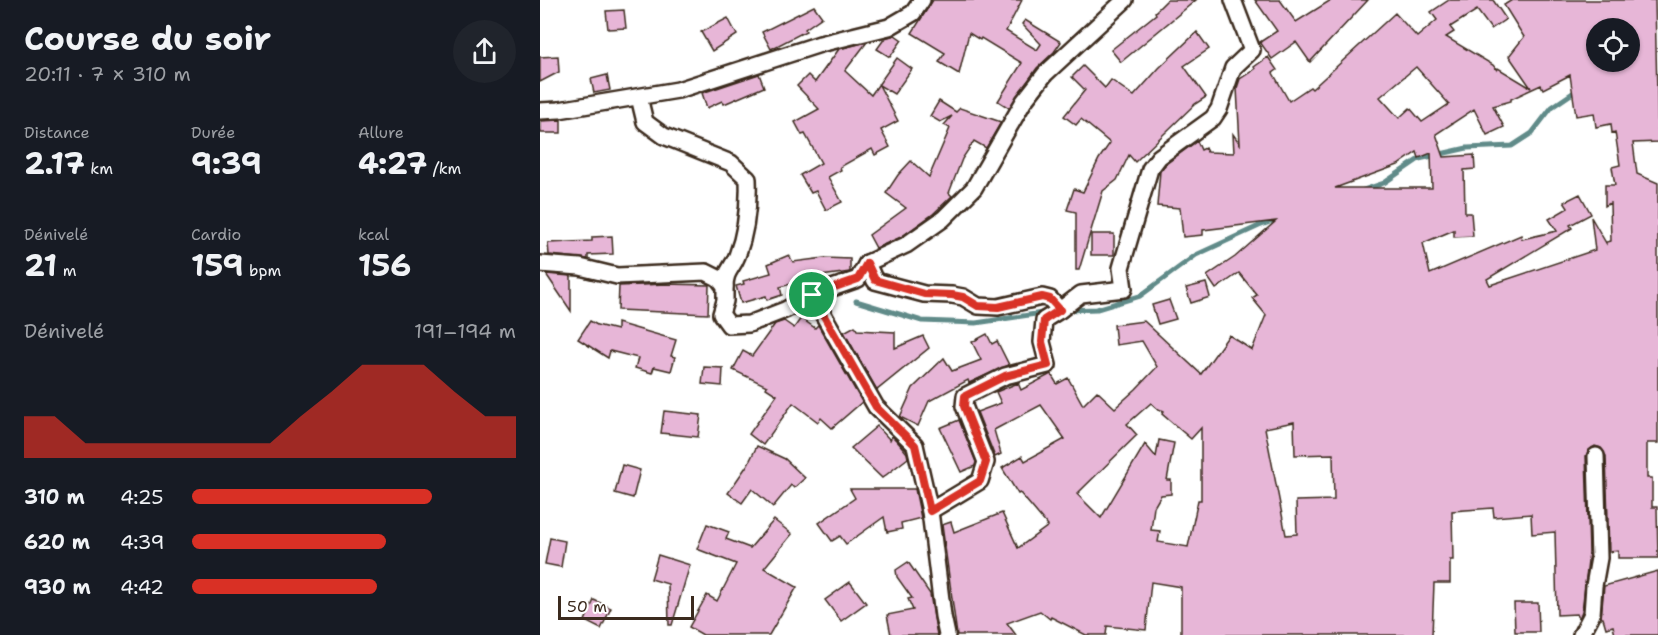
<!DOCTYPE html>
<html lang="fr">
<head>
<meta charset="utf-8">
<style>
  body { margin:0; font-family:"Shantell Sans",sans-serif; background:#20242c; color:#f1f3f6; height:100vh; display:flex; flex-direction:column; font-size:22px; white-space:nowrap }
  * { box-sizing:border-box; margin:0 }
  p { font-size:20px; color:#9ea1a6 }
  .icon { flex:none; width:33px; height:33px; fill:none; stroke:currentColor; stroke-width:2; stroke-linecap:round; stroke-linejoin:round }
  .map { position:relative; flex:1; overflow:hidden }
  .sheet { display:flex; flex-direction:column; background:#171b24; width:540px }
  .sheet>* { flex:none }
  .controls { position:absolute; left:1046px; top:18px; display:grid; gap:12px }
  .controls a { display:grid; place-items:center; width:54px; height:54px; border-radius:50%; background:#171b24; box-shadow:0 2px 4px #0004; font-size:30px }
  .scale { position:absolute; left:18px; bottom:15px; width:136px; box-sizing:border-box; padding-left:6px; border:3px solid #3b2a1e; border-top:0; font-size:16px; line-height:21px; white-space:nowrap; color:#3b2a1e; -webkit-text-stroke:4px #fff; paint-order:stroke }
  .pin { position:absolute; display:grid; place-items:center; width:51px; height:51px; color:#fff; margin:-26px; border:3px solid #fff; border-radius:50%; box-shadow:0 2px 6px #0007 }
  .round { display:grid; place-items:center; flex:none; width:63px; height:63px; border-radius:32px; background:#20242c }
  .overview { display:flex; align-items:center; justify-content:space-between; height:102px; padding:0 24px }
  h1 { font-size:33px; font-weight:700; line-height:45px }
  .metrics { display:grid; grid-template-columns:repeat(3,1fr); gap:9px; height:102px; padding:6px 24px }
  .metrics div { display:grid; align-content:center }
  .metrics b { font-size:30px; font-weight:700 }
  .metrics small { font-size:16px; font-weight:400 }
  .metrics p { font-size:16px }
  .chart { height:168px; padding:12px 24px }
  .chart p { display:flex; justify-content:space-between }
  .chart svg { width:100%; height:108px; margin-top:6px; fill:#d93025; opacity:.7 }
  ul { padding:0 24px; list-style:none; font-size:20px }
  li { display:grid; grid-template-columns:96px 72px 1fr; align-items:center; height:45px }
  li i { height:15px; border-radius:8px; background:#d93025 }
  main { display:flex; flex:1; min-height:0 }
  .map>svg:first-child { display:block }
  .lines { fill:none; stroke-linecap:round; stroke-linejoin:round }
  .stream { stroke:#608b89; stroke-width:5 }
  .building { fill:#e7b6d7; stroke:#3b2a1e; stroke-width:1.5; fill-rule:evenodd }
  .minor-casing { stroke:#3b2a1e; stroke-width:20 }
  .minor { stroke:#fff; stroke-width:15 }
  .route-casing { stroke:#fff; stroke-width:12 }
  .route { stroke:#d93025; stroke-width:8 }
</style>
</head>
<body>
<main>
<section class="sheet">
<div class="overview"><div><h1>Course du soir</h1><p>20:11 · 7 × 310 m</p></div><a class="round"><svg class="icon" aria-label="share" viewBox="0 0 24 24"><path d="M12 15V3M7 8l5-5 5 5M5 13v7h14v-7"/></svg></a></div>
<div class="metrics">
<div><p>Distance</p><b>2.17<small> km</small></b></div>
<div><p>Durée</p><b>9:39</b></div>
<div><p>Allure</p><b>4:27<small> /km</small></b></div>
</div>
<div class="metrics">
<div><p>Dénivelé</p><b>21<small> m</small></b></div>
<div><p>Cardio</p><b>159<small> bpm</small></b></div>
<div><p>kcal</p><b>156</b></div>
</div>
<div class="chart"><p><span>Dénivelé</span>191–194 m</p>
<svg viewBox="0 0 160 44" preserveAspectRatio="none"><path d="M0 44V27L10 27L20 38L30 38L40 38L50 38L60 38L70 38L80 38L90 27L100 17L110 6L120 6L130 6L140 17L150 27L160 27V44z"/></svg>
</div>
<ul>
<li><b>310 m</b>4:25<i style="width:74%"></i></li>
<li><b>620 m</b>4:39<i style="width:60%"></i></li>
<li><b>930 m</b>4:42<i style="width:57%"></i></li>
</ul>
</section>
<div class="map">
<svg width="1118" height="635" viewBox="0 0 1118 635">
  <rect width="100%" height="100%" fill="#fff"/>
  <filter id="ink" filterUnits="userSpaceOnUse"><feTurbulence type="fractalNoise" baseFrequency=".0167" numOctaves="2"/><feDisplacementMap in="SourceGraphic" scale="12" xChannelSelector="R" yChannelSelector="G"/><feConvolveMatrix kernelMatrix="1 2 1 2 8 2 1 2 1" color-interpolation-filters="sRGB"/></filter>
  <g filter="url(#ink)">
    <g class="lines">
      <!-- stream -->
      <g class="stream">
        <polyline points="823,190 844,183 879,159 927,148 972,146 992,133 1012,107 1037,90"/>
        <polyline points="316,301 382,321 436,323 509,312"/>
        <polyline points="527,310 557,309 600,296 656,255 719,226 738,219"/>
      </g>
    </g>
    <!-- building -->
    <g class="building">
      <polygon points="393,0 482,0 466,31 497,50 501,44 482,24 485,20 521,42 514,52 497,68 469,108 458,101 482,63 441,38 440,40 429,33 419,74 399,62 405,53 372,33"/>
      <polygon points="627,0 656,0 581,62 571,50 616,14 615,12"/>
      <polygon points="715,0 740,0 756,22 791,0 828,0 770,62 756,42 732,59 720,42 737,31"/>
      <path d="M909,0H953L966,19L951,29L937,10L910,27L914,32L906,37L953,65L957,70L958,68L991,88L969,56L984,37L964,5L972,0H1115L1118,142L1093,143L1097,174L1118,183V443H1107V478H1112V507H1117L1118,558H1078V551L1069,552L1066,456L1061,448L1055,446L1048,451L1046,456L1049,552L1042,611L1039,619L1037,614L1017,615L1015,532L992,534L991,514L954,517L953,508L912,511L913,560H910V583H894L892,635H641V587L611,582L606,630L567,626L566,635H546L511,617L510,619L500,611L467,623L476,635H417L402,525L411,522L414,532L462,513L478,548L508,526L480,493L478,494L462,468L482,456L485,461L525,439L501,405L454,430L461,454L455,457L437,412L461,403L456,392L478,383L481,390L511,374L517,384L528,378L543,405L557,391L575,408L596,389L617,367L602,341L576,345L574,325L604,321L661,374L689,335L712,350L726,315L712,298L717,295L699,273L676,289L667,276L695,257L736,221L663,230V235L643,237L640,208L617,206L620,171L626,164L657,141L661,150L665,148L667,152L694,153L693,134L700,144L697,88L700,79L715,69L714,67L728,57L737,70L733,73L749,101L770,87L772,89L855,13L877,37L897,20L891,12ZM1056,28H1089V62H1056ZM876,67L909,104L882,122L870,108L859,118L840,97ZM1030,75L1036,116L1054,113L1056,127L1071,124L1072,133L1075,132L1080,165L1072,167L1075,185H1065V206L1070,203L1071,241L1066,242V243L1051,217L1055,250L950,285L947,279L1032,228L1030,225L1051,214L1040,194L1024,202L1028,208L1009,219L1017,231L982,239L981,235L890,274L883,243L914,230V237L933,236L931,213H925L924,170L935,169L934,155L904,157L896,134L934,109L947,135L964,127L953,106L971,101V99L1001,85L1003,89ZM877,152L879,158L891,153L892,188H795L858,165ZM611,403L620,411L622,410L624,411L622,414L651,439L661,428V500H658L648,547L618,542L620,531L611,530L614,507L621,495L631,494V480H627L634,443L619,440L616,457L605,444L561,518L537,494L597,435L587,424ZM754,422L755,455L793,454L794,500L756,501L757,534L746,535L725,428Z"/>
      <polygon points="274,6 282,17 265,29 266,31 231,49 222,32"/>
      <polygon points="84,10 86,28 68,29 66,11"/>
      <polygon points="188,18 197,35 172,51 161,32"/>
      <polygon points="657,32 669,49 644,66 666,97 655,104 595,162 589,155 577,180 563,191 539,270 536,270 536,212 527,210 534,189 543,192 559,159 570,143 541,119 536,125 524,116 545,90 532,77 543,66 565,88 571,80 594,96 619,68"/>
      <polygon points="355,35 362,40 350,57 337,49 345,38"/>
      <polygon points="327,42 305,71 331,95 357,58 372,69 354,94 339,85 358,121 341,130 350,147 335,155 332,149 300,167 301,170 288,177 302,202 286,210 276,191 271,193 260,175 281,163 265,134 262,135 255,122 279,109 257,86 268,75 275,82 299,49"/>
      <polygon points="18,56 19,72 0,82 0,57"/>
      <polygon points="219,74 224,87 184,104 182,101 167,108 162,93"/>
      <polygon points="67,75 70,90 54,93 51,79"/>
      <polygon points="399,101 416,112 420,108 461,122 446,148 434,141 422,159 409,193 412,196 393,214 361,237 336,248 329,235 366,208 346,193 358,175 371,161 389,177 410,128 404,125 412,116 400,122 390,116"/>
      <polygon points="21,120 21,133 1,133 1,121"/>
      <rect x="551" y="234" width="23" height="21"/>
      <polygon points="72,236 73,254 48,255 48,259 9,255 8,243 52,241 52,237"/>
      <polygon points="249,255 253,262 284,258 310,259 310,272 281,276 240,287 242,295 227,300 226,296 201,303 196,286 204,284 203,281 231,273 228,264"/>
      <polygon points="6,274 31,276 31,311"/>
      <polygon points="666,283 670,297 651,303 646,288"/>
      <polygon points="126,284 169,285 168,314 78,310 79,286"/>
      <polygon points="629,300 636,319 618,324 612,305"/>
      <polygon points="261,318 275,328 278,325 322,402 292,428 281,418 278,422 253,403 223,445 209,434 237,395 226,388 227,386 193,370 203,351 212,356 235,324 244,321 254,328"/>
      <polygon points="50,321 57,325 77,330 77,323 136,340 131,356 135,357 131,371 114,367 112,373 95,368 98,358 70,351 68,358 38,339"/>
      <polygon points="315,326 317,330 355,332 355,348 383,336 389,348 337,390 304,332"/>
      <polygon points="447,334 452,344 457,341 469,365 429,383 428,380 389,401 378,426 360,417 373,388 404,358 412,371 441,360 432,342"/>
      <polygon points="164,367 183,368 182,386 162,384"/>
      <polygon points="124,411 161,415 158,437 121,433"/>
      <polygon points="419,420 436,462 435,466 421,472 400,428"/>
      <polygon points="337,426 350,440 352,436 357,441 367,453 368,458 342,478 311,448"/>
      <polygon points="217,446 245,459 265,478 254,488 251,485 233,507 212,489 202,503 188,493 208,464"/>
      <polygon points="82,465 100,470 93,498 75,493"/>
      <polygon points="310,489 375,489 381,518 361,523 362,529 347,532 344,517 306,544 300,536 292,541 279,523 315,498"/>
      <polygon points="234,520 252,534 224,568 257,587 229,635 163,635 149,627 167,595 177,601 196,564 157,549 167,524 189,532 186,539 210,548"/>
      <polygon points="10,538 25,541 21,567 5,564"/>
      <polygon points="118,555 150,565 132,625 129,625 128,584 111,579"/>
      <polygon points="368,562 390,594 397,635 351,635 347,615 373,610 368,599 372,598 357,577 356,570"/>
      <polygon points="1118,571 1118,635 1075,635 1073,626 1066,628 1063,618 1061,618 1064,586"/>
      <polygon points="310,582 326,603 301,621 285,600"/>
      <polygon points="54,600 71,608 61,629 45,621"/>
      <polygon points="974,603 998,603 999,632 975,632"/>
    </g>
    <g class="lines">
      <!-- minor casing -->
      <g class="minor-casing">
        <g id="minor">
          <path d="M99,97L105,122L124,136L191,163L208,179C209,204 206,232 197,256C192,269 185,271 185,287"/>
          <polyline points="0,111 19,110 138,90 280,44 349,27 373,13 382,0"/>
          <polyline points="327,263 335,281 384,294 412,295 423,297 438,306 458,307 502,297 510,299 520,310 541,294 584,289 581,268 610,169 619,157 673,118 679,109 693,68 712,50 693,0"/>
          <polyline points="0,264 40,267 77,276 166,272 178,278 185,287 185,301 181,314 189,325 209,324 245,310 272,295 318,279 327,263 366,245 403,219 434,188 484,101 505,74 585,0"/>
          <polyline points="272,295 336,407 375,445 390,511 403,616 407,635"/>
          <polyline points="390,511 440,481 446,462 424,406 425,396 465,376 508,365 502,342 504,320 520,310"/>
          <polyline points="1041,635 1052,614 1054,586 1059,558 1056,456"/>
        </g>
      </g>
      <!-- minor -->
      <use href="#minor" class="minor"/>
    </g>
  </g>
  <g class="lines" filter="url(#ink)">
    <!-- route casing -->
    <g class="route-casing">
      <polygon id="route" points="327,263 335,280 384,294 412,295 423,297 438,306 458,307 502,297 510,299 520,310 504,320 502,342 508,365 465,376 425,396 424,406 446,462 440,481 390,511 375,445 336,407 272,295 318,279"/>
    </g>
    <!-- route -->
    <use href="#route" class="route"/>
  </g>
</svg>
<div class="controls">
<a><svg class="icon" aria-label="locate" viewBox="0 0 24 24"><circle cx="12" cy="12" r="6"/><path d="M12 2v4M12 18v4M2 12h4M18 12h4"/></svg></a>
</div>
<div class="scale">50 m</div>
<div class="pin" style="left:272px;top:295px;background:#1e9e55"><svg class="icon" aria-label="arrive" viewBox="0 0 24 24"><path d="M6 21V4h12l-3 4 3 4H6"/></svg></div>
</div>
</main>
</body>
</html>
